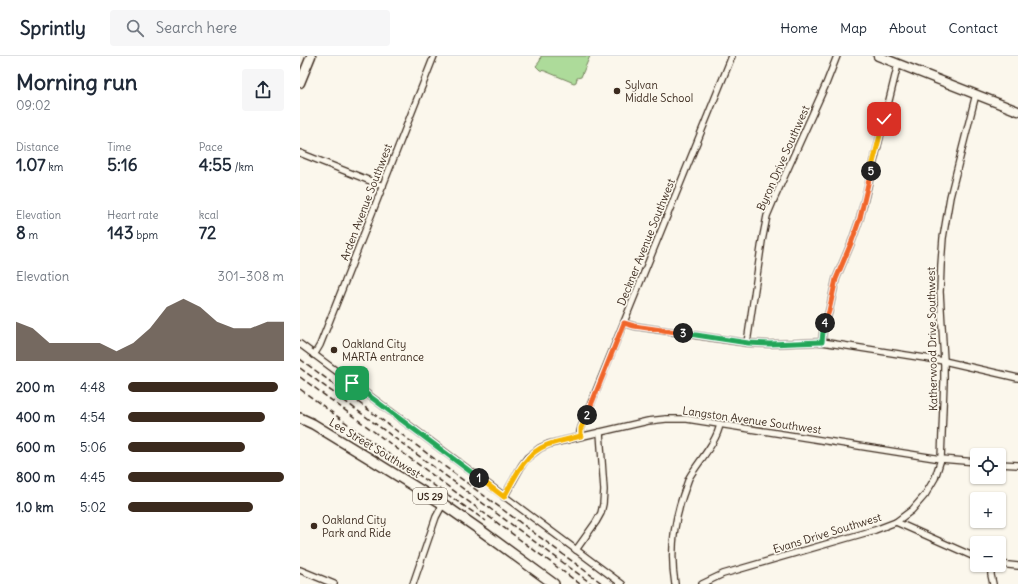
<!DOCTYPE html>
<html lang="en">
<head>
<meta charset="utf-8">
<style>
  body { margin:0; font-family:Delius,sans-serif; background:#f6f6f7; color:#1f2937; height:100vh; display:flex; flex-direction:column; font-size:15px; white-space:nowrap }
  * { box-sizing:border-box; margin:0 }
  p { font-size:13px; color:#747a83 }
  .icon { flex:none; width:22px; height:22px; fill:none; stroke:currentColor; stroke-width:2; stroke-linecap:round; stroke-linejoin:round }
  .map { position:relative; flex:1; overflow:hidden }
  .sheet { display:flex; flex-direction:column; background:#fff; width:300px }
  .sheet>* { flex:none }
  .tools { position:absolute; left:670px; top:392px; display:grid; gap:8px }
  .tools a { display:grid; place-items:center; width:36px; height:36px; border-radius:4px; background:#fff; box-shadow:0 1px 3px #0004; font-size:20px }
  .pin { position:absolute; display:grid; place-items:center; width:34px; height:34px; color:#fff; margin:-17px; border-radius:8px; box-shadow:0 2px 6px #0006 }
  .km { position:absolute; width:20px; height:20px; margin:-10px; border-radius:50%; background:#222; color:#fff; font-size:11px; line-height:20px; text-align:center }
  .round { display:grid; place-items:center; flex:none; width:42px; height:42px; border-radius:4px; background:#f6f6f7 }
  .overview { display:flex; align-items:center; justify-content:space-between; height:68px; padding:0 16px }
  h1 { font-size:22px; font-weight:800; line-height:30px }
  .metrics { display:grid; grid-template-columns:repeat(3,1fr); gap:6px; height:68px; padding:4px 16px }
  .metrics div { display:grid; align-content:center }
  .metrics b { font-size:17px; font-weight:800 }
  .metrics small { font-size:11px; font-weight:400 }
  .metrics p { font-size:11px }
  .chart { height:112px; padding:8px 16px }
  .chart p { display:flex; justify-content:space-between }
  .chart svg { width:100%; height:72px; margin-top:4px; fill:#3b2a1e; opacity:.7 }
  ul { padding:0 16px; list-style:none; font-size:13px }
  li { display:grid; grid-template-columns:64px 48px 1fr; align-items:center; height:30px }
  li i { height:10px; border-radius:5px; background:#3b2a1e }
  header { display:flex; align-items:center; gap:24px; box-sizing:border-box; height:56px; padding:0 20px; background:#fff; border-bottom:1px solid #e0e1e3 }
  header strong { font-size:19px }
  nav { display:flex; gap:22px; margin-inline-start:auto; font-size:14px }
  .search { width:280px; height:36px; background:#f6f6f7; display:flex; align-items:center; gap:10px; box-sizing:border-box; padding:0 14px; border-radius:4px; color:#747a83; font-size:15px }
  main { display:flex; flex:1; min-height:0 }
  .map>svg:first-child { display:block }
  .green { fill:#addb9a; stroke:#74825c }
  .lines { fill:none; stroke-linecap:round; stroke-linejoin:round }
  .minor-casing { stroke:#3b2a1e; stroke-width:8 }
  .secondary-casing { stroke:#3b2a1e; stroke-width:11 }
  .primary-casing { stroke:#3b2a1e; stroke-width:12 }
  .minor { stroke:#fbf7ec; stroke-width:5.5 }
  .secondary { stroke:#fbf7ec; stroke-width:8 }
  .primary { stroke:#fbf7ec; stroke-width:9 }
  .rail { stroke:#3b2a1e; stroke-width:1.5; stroke-dasharray:6 3; stroke-linecap:butt }
  .split-1-casing { stroke:#fff; stroke-width:8 }
  .split-2-casing { stroke:#fff; stroke-width:8 }
  .split-3-casing { stroke:#fff; stroke-width:8 }
  .split-4-casing { stroke:#fff; stroke-width:8 }
  .split-5-casing { stroke:#fff; stroke-width:8 }
  .split-6-casing { stroke:#fff; stroke-width:8 }
  .split-1 { stroke:#22a559; stroke-width:5 }
  .split-2 { stroke:#f5b400; stroke-width:5 }
  .split-3 { stroke:#f0652b; stroke-width:5 }
  .split-4 { stroke:#22a559; stroke-width:5 }
  .split-5 { stroke:#f0652b; stroke-width:5 }
  .split-6 { stroke:#f5b400; stroke-width:5 }
  .poi-dot { fill:#3b2a1e; stroke:#fbf7ec; stroke-width:1.5 }
  .labels { text-anchor:middle; stroke-width:3.5; stroke-linejoin:round; paint-order:stroke }
  .shield { fill:#fbf7ec; stroke:#75685c; stroke-width:1 }
  .shield-label { font-size:10px; font-weight:bold; fill:#3b2a1e }
  .poi-label { font-size:11px; fill:#3b2a1e; stroke:#fbf7ec; text-anchor:start }
  .street-label { font-size:11px; fill:#3b2a1e; stroke:#fbf7ec }
</style>
</head>
<body>
<header>
<strong>Sprintly</strong>
<div class="search"><svg class="icon" aria-label="search" viewBox="0 0 24 24"><circle cx="10" cy="10" r="6"/><path d="M15 15l6 6"/></svg>Search here</div>
<nav><a>Home</a><a>Map</a><a>About</a><a>Contact</a></nav>
</header>
<main>
<section class="sheet">
<div class="overview"><div><h1>Morning run</h1><p>09:02</p></div><a class="round"><svg class="icon" aria-label="share" viewBox="0 0 24 24"><path d="M12 15V3M7 8l5-5 5 5M5 13v7h14v-7"/></svg></a></div>
<div class="metrics">
<div><p>Distance</p><b>1.07<small> km</small></b></div>
<div><p>Time</p><b>5:16</b></div>
<div><p>Pace</p><b>4:55<small> /km</small></b></div>
</div>
<div class="metrics">
<div><p>Elevation</p><b>8<small> m</small></b></div>
<div><p>Heart rate</p><b>143<small> bpm</small></b></div>
<div><p>kcal</p><b>72</b></div>
</div>
<div class="chart"><p><span>Elevation</span>301–308 m</p>
<svg viewBox="0 0 160 44" preserveAspectRatio="none"><path d="M0 44V20L10 24L20 33L30 33L40 33L50 33L60 38L70 33L80 24L90 11L100 6L110 11L120 20L130 24L140 24L150 20L160 20V44z"/></svg>
</div>
<ul>
<li><b>200 m</b>4:48<i style="width:96%"></i></li>
<li><b>400 m</b>4:54<i style="width:88%"></i></li>
<li><b>600 m</b>5:06<i style="width:75%"></i></li>
<li><b>800 m</b>4:45<i style="width:100%"></i></li>
<li><b>1.0 km</b>5:02<i style="width:80%"></i></li>
</ul>
</section>
<div class="map">
<svg width="718" height="528" viewBox="0 0 718 528">
  <rect width="100%" height="100%" fill="#fbf7ec"/>
  <filter id="ink" filterUnits="userSpaceOnUse"><feTurbulence type="fractalNoise" baseFrequency=".025" numOctaves="2"/><feDisplacementMap in="SourceGraphic" scale="8" xChannelSelector="R" yChannelSelector="G"/><feConvolveMatrix kernelMatrix="1 2 1 2 8 2 1 2 1" color-interpolation-filters="sRGB"/></filter>
  <g filter="url(#ink)">
    <!-- green -->
    <polygon class="green" points="241,0 290,0 281,21 277,22 276,26 274,27 245,15 240,14 236,10 240,5"/>
    <g class="lines">
      <!-- minor casing -->
      <g class="minor-casing">
        <g id="minor">
          <polyline points="0,97 83,130"/>
          <polyline points="324,267 334,270 447,287 470,288 522,286 644,305 718,322"/>
          <polyline points="522,286 523,275 529,255 536,223 552,185 560,162 598,8"/>
          <polyline points="447,287 462,185 467,160 475,141 526,28 537,0"/>
          <polyline points="0,288 322,528"/>
          <polyline points="14,299 20,289 134,0"/>
          <polyline points="281,380 280,376 281,372 432,0"/>
          <polyline points="699,408 718,409"/>
          <polyline points="204,441 222,409 227,402 240,392 249,388 348,365 366,363 387,363 641,403 677,406"/>
          <polyline points="596,466 612,454 625,439 635,422 641,403 644,325 644,305 640,236 641,209 643,182 650,141 676,38"/>
          <polyline points="276,494 296,466 301,457 303,448 304,434 300,376"/>
          <polyline points="699,508 718,510"/>
          <polyline points="691,509 691,519 693,528"/>
          <polyline points="0,514 34,528"/>
          <polyline points="113,528 136,461 143,448"/>
          <path d="M375,528C370,498 373,469 383,439C385,434 387,427 389,422C398,406 417,386 420,368"/>
          <polyline points="402,528 423,518 575,474 596,466 677,502"/>
        </g>
      </g>
      <!-- secondary casing -->
      <g class="secondary-casing">
        <g id="secondary">
          <polyline points="578,0 718,55"/>
          <polyline points="0,27 11,0"/>
        </g>
      </g>
      <!-- primary casing -->
      <g class="primary-casing">
        <polyline id="primary" points="0,362 13,368 72,404 143,448 183,476 254,528"/>
      </g>
      <!-- minor -->
      <use href="#minor" class="minor"/>
      <!-- secondary -->
      <use href="#secondary" class="secondary"/>
      <!-- primary -->
      <use href="#primary" class="primary"/>
      <!-- rail -->
      <g class="rail">
        <path d="M0,303C101,378 202,453 303,528"/>
        <polyline points="0,312 292,528"/>
        <polyline points="0,321 280,528"/>
        <polyline points="0,333 94,402 186,465"/>
      </g>
    </g>
  </g>
  <g class="lines" filter="url(#ink)">
    <!-- split-1 casing -->
    <g class="split-1-casing">
      <polyline id="split-1" points="52,327 179,422"/>
    </g>
    <!-- split-2 casing -->
    <g class="split-2-casing">
      <path id="split-2" d="M179,422L204,441C215,421 224,398 247,389C258,385 270,383 281,380V372L287,359"/>
    </g>
    <!-- split-3 casing -->
    <g class="split-3-casing">
      <polyline id="split-3" points="287,359 324,267 334,270 383,277"/>
    </g>
    <!-- split-4 casing -->
    <g class="split-4-casing">
      <polyline id="split-4" points="383,277 448,287 470,288 522,286 523,275 525,267"/>
    </g>
    <!-- split-5 casing -->
    <g class="split-5-casing">
      <polyline id="split-5" points="525,267 529,255 536,223 552,185 560,162 571,115"/>
    </g>
    <!-- split-6 casing -->
    <g class="split-6-casing">
      <polyline id="split-6" points="571,115 584,63"/>
    </g>
    <!-- split-1 -->
    <use href="#split-1" class="split-1"/>
    <!-- split-2 -->
    <use href="#split-2" class="split-2"/>
    <!-- split-3 -->
    <use href="#split-3" class="split-3"/>
    <!-- split-4 -->
    <use href="#split-4" class="split-4"/>
    <!-- split-5 -->
    <use href="#split-5" class="split-5"/>
    <!-- split-6 -->
    <use href="#split-6" class="split-6"/>
  </g>
  <!-- markers -->
  <g class="poi-dot">
    <circle cx="317" cy="35" r="4"/>
    <circle cx="34" cy="294" r="4"/>
    <circle cx="14" cy="470" r="4"/>
  </g>
  <g class="labels">
    <!-- shield labels -->
    <rect class="shield" x="113" y="432" width="34" height="16" rx="3"/>
    <g class="shield-label">
      <text x="130" y="444">US 29</text>
    </g>
    <!-- poi labels -->
    <g class="poi-label">
      <text x="325" y="33">Sylvan<tspan x="325" dy="13">Middle School</tspan></text>
      <text x="42" y="292">Oakland City<tspan x="42" dy="13">MARTA entrance</tspan></text>
      <text x="22" y="468">Oakland City<tspan x="22" dy="13">Park and Ride</tspan></text>
    </g>
    <!-- street labels -->
    <g class="street-label">
      <text transform="translate(483 102) rotate(-66)" y="4">Byron Drive Southwest</text>
      <text transform="translate(66 146) rotate(-69)" y="4">Arden Avenue Southwest</text>
      <text transform="translate(346 186) rotate(-68)" y="4">Deckner Avenue Southwest</text>
      <text transform="translate(632 283) rotate(-91)" y="4">Katherwood Drive Southwest</text>
      <text transform="translate(452 364) rotate(8)" y="4">Langston Avenue Southwest</text>
      <text transform="translate(75 392) rotate(31)" y="4">Lee Street Southwest</text>
      <text transform="translate(527 477) rotate(-17)" y="4">Evans Drive Southwest</text>
    </g>
  </g>
</svg>
<div class="tools">
<a><svg class="icon" aria-label="locate" viewBox="0 0 24 24"><circle cx="12" cy="12" r="6"/><path d="M12 2v4M12 18v4M2 12h4M18 12h4"/></svg></a>
<a>+</a>
<a>−</a>
</div>
<div class="pin" style="left:52px;top:327px;background:#1e9e55"><svg class="icon" aria-label="arrive" viewBox="0 0 24 24"><path d="M6 21V4h12l-3 4 3 4H6"/></svg></div>
<div class="pin" style="left:584px;top:63px;background:#d93025"><svg class="icon" aria-label="check" viewBox="0 0 24 24"><path d="M5 12l5 5 9-10"/></svg></div>
<b class="km" style="left:179px;top:422px">1</b>
<b class="km" style="left:287px;top:359px">2</b>
<b class="km" style="left:383px;top:277px">3</b>
<b class="km" style="left:525px;top:267px">4</b>
<b class="km" style="left:571px;top:115px">5</b>
</div>
</main>
</body>
</html>
